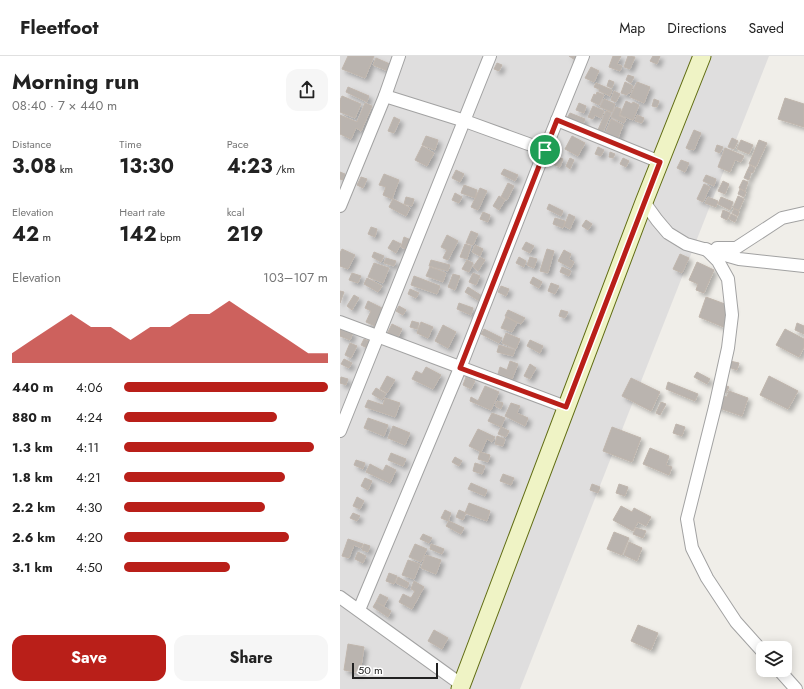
<!DOCTYPE html>
<html lang="en">
<head>
<meta charset="utf-8">
<style>
  body { margin:0; font-family:Jost,sans-serif; background:#f6f6f6; color:#222; height:100vh; display:flex; flex-direction:column; font-size:15px; white-space:nowrap }
  * { box-sizing:border-box; margin:0 }
  p { font-size:13px; color:#767676 }
  .icon { flex:none; width:22px; height:22px; fill:none; stroke:currentColor; stroke-width:2; stroke-linecap:round; stroke-linejoin:round }
  .map { position:relative; flex:1; overflow:hidden }
  .side { display:flex; flex-direction:column; background:#fff; width:340px }
  .side>* { flex:none }
  .fabs { position:absolute; left:416px; top:585px; display:grid; gap:8px }
  .fabs a { display:grid; place-items:center; width:36px; height:36px; border-radius:8px; background:#fff; box-shadow:0 2px 10px #0003; font-size:20px }
  .scale { position:absolute; left:12px; bottom:10px; width:86px; box-sizing:border-box; padding-left:4px; border:2px solid #212121; border-top:0; font-size:11px; line-height:14px; white-space:nowrap; color:#212121; -webkit-text-stroke:3px #fff; paint-order:stroke }
  .pin { position:absolute; display:grid; place-items:center; width:34px; height:34px; color:#fff; margin:-17px; border:2px solid #fff; border-radius:50%; box-shadow:0 1px 4px #0007 }
  .round { display:grid; place-items:center; flex:none; width:42px; height:42px; border-radius:12px; background:#f6f6f6 }
  .overview { display:flex; align-items:center; justify-content:space-between; height:68px; padding:0 12px }
  h1 { font-size:22px; font-weight:700; line-height:30px }
  .stats { display:grid; grid-template-columns:repeat(3,1fr); gap:6px; height:68px; padding:4px 12px }
  .stats div { display:grid; align-content:center }
  .stats b { font-size:20px; font-weight:700 }
  .stats small { font-size:11px; font-weight:400 }
  .stats p { font-size:11px }
  .chart { height:112px; padding:8px 12px }
  .chart p { display:flex; justify-content:space-between }
  .chart svg { width:100%; height:72px; margin-top:4px; fill:#b91f19; opacity:.7 }
  .action { display:flex; gap:8px; margin-top:auto; padding:8px 12px }
  .action a { flex:1; height:46px; border-radius:12px; background:#b91f19; color:#fff; font-size:16px; font-weight:700; line-height:46px; text-align:center }
  .action a+a { background:#f6f6f6; color:#222 }
  ul { padding:0 12px; list-style:none; font-size:13px }
  li { display:grid; grid-template-columns:64px 48px 1fr; align-items:center; height:30px }
  li i { height:10px; border-radius:5px; background:#b91f19 }
  header { display:flex; align-items:center; gap:24px; box-sizing:border-box; height:56px; padding:0 20px; background:#fff; border-bottom:1px solid #e0e0e0 }
  header strong { font-size:19px }
  nav { display:flex; gap:22px; margin-inline-start:auto; font-size:14px }
  main { display:flex; flex:1; min-height:0 }
  .map>svg:first-child { display:block }
  .residential { fill:#dfdede }
  .building { fill:#bab4af; stroke:#c0b6ad; filter:url(#shadow) }
  .lines { fill:none; stroke-linecap:round; stroke-linejoin:round }
  .street-casing { stroke:#a2a2a2; stroke-width:14 }
  .secondary-casing { stroke:#616d13; stroke-width:19 }
  .street { stroke:#fff; stroke-width:12 }
  .secondary { stroke:#eff3c5; stroke-width:17 }
  .route-casing { stroke:#fff; stroke-width:8 }
  .route { stroke:#b91f19; stroke-width:5 }
</style>
</head>
<body>
<header>
<strong>Fleetfoot</strong>
<nav><a>Map</a><a>Directions</a><a>Saved</a></nav>
</header>
<main>
<section class="side">
<div class="overview"><div><h1>Morning run</h1><p>08:40 · 7 × 440 m</p></div><a class="round"><svg class="icon" aria-label="share" viewBox="0 0 24 24"><path d="M12 15V3M7 8l5-5 5 5M5 13v7h14v-7"/></svg></a></div>
<div class="stats">
<div><p>Distance</p><b>3.08<small> km</small></b></div>
<div><p>Time</p><b>13:30</b></div>
<div><p>Pace</p><b>4:23<small> /km</small></b></div>
</div>
<div class="stats">
<div><p>Elevation</p><b>42<small> m</small></b></div>
<div><p>Heart rate</p><b>142<small> bpm</small></b></div>
<div><p>kcal</p><b>219</b></div>
</div>
<div class="chart"><p><span>Elevation</span>103–107 m</p>
<svg viewBox="0 0 160 44" preserveAspectRatio="none"><path d="M0 44V38L10 30L20 22L30 14L40 22L50 22L60 30L70 22L80 22L90 14L100 14L110 6L120 14L130 22L140 30L150 38L160 38V44z"/></svg>
</div>
<ul>
<li><b>440 m</b>4:06<i style="width:100%"></i></li>
<li><b>880 m</b>4:24<i style="width:75%"></i></li>
<li><b>1.3 km</b>4:11<i style="width:93%"></i></li>
<li><b>1.8 km</b>4:21<i style="width:79%"></i></li>
<li><b>2.2 km</b>4:30<i style="width:69%"></i></li>
<li><b>2.6 km</b>4:20<i style="width:81%"></i></li>
<li><b>3.1 km</b>4:50<i style="width:52%"></i></li>
</ul>
<div class="action"><a>Save</a><a>Share</a></div>
</section>
<div class="map">
<svg width="464" height="633" viewBox="0 0 464 633">
  <defs>
    <filter id="shadow"><feDropShadow dx="3.5" dy="3.5" stdDeviation="2" flood-color="#0004"/></filter>
  </defs>
  <rect width="100%" height="100%" fill="#f0eee9"/>
  <!-- residential -->
  <polygon class="residential" points="0,0 429,0 180,633 0,633"/>
  <!-- building -->
  <g class="building">
    <polygon points="8,0 34,0 25,22 2,13"/>
    <polygon points="229,0 237,0 235,4"/>
    <polygon points="273,0 281,0 277,8 282,10 280,15 269,11"/>
    <polygon points="288,0 295,1 290,13 284,11"/>
    <polygon points="313,0 320,0 317,8 310,5"/>
    <polygon points="36,2 50,8 48,15 33,9"/>
    <polygon points="157,7 162,9 159,15 154,13"/>
    <polygon points="251,11 259,15 254,26 245,22"/>
    <polygon points="288,19 294,21 291,27 286,24"/>
    <polygon points="269,24 274,26 272,32 267,30"/>
    <polygon points="285,26 293,30 290,37 288,37 287,39 281,37"/>
    <polygon points="297,26 310,31 304,47 290,41"/>
    <polygon points="256,27 272,34 270,40 259,35 259,33 254,31"/>
    <polygon points="8,31 29,40 27,46 6,36"/>
    <polygon points="274,35 280,38 276,46 271,44"/>
    <polygon points="257,36 264,39 259,49 251,45 254,38 256,39"/>
    <polygon points="2,40 21,48 15,62 0,56 0,44"/>
    <polygon points="445,42 464,48 464,71 438,63"/>
    <polygon points="264,43 275,48 272,56 260,51"/>
    <polygon points="314,43 319,45 317,51 312,50"/>
    <polygon points="286,45 292,48 293,46 299,49 293,64 280,59"/>
    <polygon points="25,47 32,50 21,75 16,72 11,83 0,78 0,59 17,66"/>
    <polygon points="239,47 246,50 244,57 236,54"/>
    <polygon points="253,50 264,55 261,62 255,59 253,63 248,61"/>
    <polygon points="276,51 281,53 279,60 286,63 284,67 271,61"/>
    <polygon points="266,55 271,57 263,76 258,74"/>
    <polygon points="230,57 245,63 242,71 226,64"/>
    <polygon points="297,59 304,62 302,67 295,65"/>
    <polygon points="54,61 60,64 54,77 48,75"/>
    <polygon points="271,63 283,69 278,82 266,76"/>
    <polygon points="354,74 361,77 354,94 351,93 350,94 346,92"/>
    <polygon points="86,80 98,84 95,94 82,89"/>
    <polygon points="232,80 245,87 238,100 225,93"/>
    <polygon points="392,82 398,85 394,93 388,91"/>
    <polygon points="401,84 413,89 409,98 397,93"/>
    <polygon points="419,84 427,87 416,111 409,108"/>
    <polygon points="377,89 383,91 380,97 375,95"/>
    <polygon points="82,90 94,97 87,110 75,104"/>
    <polygon points="258,91 264,94 261,100 255,98"/>
    <polygon points="385,92 404,100 401,106 395,104 390,116 378,111"/>
    <polygon points="270,96 275,98 273,102 269,101"/>
    <polygon points="215,100 223,103 220,111 212,108"/>
    <polygon points="230,102 234,104 230,113 226,110"/>
    <polygon points="283,102 289,105 286,111 280,108"/>
    <polygon points="341,104 349,107 345,116 337,112"/>
    <polygon points="410,109 415,112 413,117 407,115"/>
    <polygon points="164,113 178,119 175,125 161,118"/>
    <polygon points="116,114 124,118 120,126 112,122"/>
    <polygon points="407,115 411,117 409,124 404,122"/>
    <polygon points="0,116 5,118 3,124 0,123"/>
    <polygon points="44,118 59,124 52,143 43,139 46,131 39,129"/>
    <polygon points="366,119 376,123 374,130 363,125"/>
    <polygon points="21,121 27,123 23,132 17,129"/>
    <polygon points="403,124 408,126 405,135 399,132"/>
    <polygon points="383,125 389,128 385,138 378,135"/>
    <polygon points="168,127 174,130 167,144 161,141"/>
    <polygon points="364,128 370,131 363,146 357,143"/>
    <polygon points="124,129 137,134 135,142 121,137"/>
    <polygon points="140,132 147,135 138,154 131,151"/>
    <polygon points="400,133 406,136 404,141 398,138"/>
    <polygon points="115,137 122,141 119,147 112,144"/>
    <polygon points="159,140 165,144 159,154 153,150"/>
    <polygon points="398,140 404,143 399,154 393,152"/>
    <polygon points="66,141 74,143 72,150 64,148"/>
    <polygon points="368,141 378,145 376,151 365,147"/>
    <polygon points="381,141 393,146 390,154 378,148"/>
    <polygon points="53,143 70,152 66,160 49,151"/>
    <polygon points="209,148 223,155 221,160 207,153"/>
    <polygon points="394,153 399,155 398,160 392,157"/>
    <polygon points="383,154 390,157 387,164 381,161"/>
    <polygon points="143,156 150,159 148,166 140,163"/>
    <polygon points="229,158 235,161 230,173 224,170"/>
    <polygon points="391,158 397,161 395,166 389,163"/>
    <polygon points="215,162 225,165 223,172 213,168"/>
    <polygon points="246,164 252,168 248,174 242,170"/>
    <polygon points="31,171 37,173 35,181 28,178"/>
    <polygon points="131,175 138,178 133,189 126,187"/>
    <polygon points="107,179 118,185 108,204 103,202 107,194 101,191"/>
    <polygon points="64,181 71,184 68,194 61,191"/>
    <polygon points="53,184 61,188 56,197 48,192"/>
    <polygon points="186,186 194,190 190,197 182,193"/>
    <polygon points="125,188 131,190 127,203 120,201"/>
    <polygon points="135,189 143,193 140,200 132,196"/>
    <polygon points="2,193 15,199 8,213 0,210 0,197"/>
    <polygon points="207,193 214,195 208,217 200,215"/>
    <polygon points="224,194 231,198 229,203 234,206 231,212 218,205"/>
    <polygon points="34,196 44,200 41,206 32,201"/>
    <polygon points="340,198 349,202 342,217 333,213"/>
    <polygon points="140,201 145,204 138,215 133,211"/>
    <polygon points="179,201 186,205 184,211 176,207"/>
    <polygon points="190,201 197,203 194,212 187,209"/>
    <polygon points="46,202 56,205 54,210 44,207"/>
    <polygon points="91,204 110,209 108,215 89,210"/>
    <polygon points="127,204 133,207 129,216 122,213"/>
    <polygon points="357,206 374,214 364,237 356,234 358,228 349,224"/>
    <polygon points="34,207 49,212 43,227 28,221"/>
    <polygon points="90,211 106,217 103,226 86,220"/>
    <polygon points="222,211 231,215 229,220 220,216"/>
    <polygon points="12,217 21,220 18,227 9,224"/>
    <polygon points="133,217 140,220 136,229 129,226"/>
    <polygon points="113,218 120,220 115,234 108,231"/>
    <polygon points="74,220 100,230 97,238 71,229"/>
    <polygon points="193,221 202,226 199,232 190,227"/>
    <polygon points="27,222 42,230 38,236 24,228"/>
    <polygon points="211,227 219,230 215,238 208,235"/>
    <polygon points="161,230 169,233 166,240 158,236"/>
    <polygon points="128,231 142,240 139,245 125,236"/>
    <polygon points="70,233 79,237 76,242 68,238"/>
    <polygon points="0,235 4,236 0,247"/>
    <polygon points="14,239 19,242 12,254 7,250"/>
    <polygon points="366,241 393,251 386,272 359,261"/>
    <polygon points="28,245 44,253 35,270 26,266 31,255 25,252"/>
    <polygon points="119,247 133,252 131,259 117,253"/>
    <polygon points="59,250 66,254 63,259 56,255"/>
    <polygon points="168,254 185,262 181,268 165,260"/>
    <polygon points="221,254 228,256 225,262 219,260"/>
    <polygon points="166,261 177,267 172,276 161,272"/>
    <polygon points="72,265 79,267 77,273 70,271"/>
    <polygon points="81,266 93,271 88,282 77,277"/>
    <polygon points="457,267 464,270 464,278 455,274"/>
    <polygon points="52,268 62,273 57,283 47,278"/>
    <polygon points="103,269 116,276 108,292 95,285"/>
    <polygon points="0,272 13,277 10,284 0,280"/>
    <polygon points="144,273 162,282 159,287 141,278"/>
    <polygon points="445,273 464,283 464,291 459,301 436,289"/>
    <polygon points="166,277 180,283 176,293 162,287"/>
    <polygon points="24,283 31,286 29,293 21,289"/>
    <polygon points="190,284 203,290 200,297 187,290"/>
    <polygon points="10,287 17,290 11,302 5,299"/>
    <polygon points="159,289 175,294 173,300 157,296"/>
    <polygon points="4,303 12,307 9,312 1,308"/>
    <polygon points="170,305 178,308 172,323 158,318 160,311 167,314"/>
    <polygon points="390,305 399,307 397,314 388,311"/>
    <polygon points="190,308 196,312 190,323 184,320"/>
    <polygon points="86,311 101,319 93,333 72,323 76,315 82,318"/>
    <polygon points="357,316 370,323 367,328 354,321"/>
    <polygon points="47,320 55,324 47,337 40,333"/>
    <polygon points="429,320 458,335 448,353 420,339"/>
    <polygon points="1,321 8,323 6,329 0,327"/>
    <polygon points="126,321 135,325 131,333 123,329"/>
    <polygon points="291,322 320,336 311,355 282,340"/>
    <polygon points="328,326 358,338 355,345 326,333"/>
    <polygon points="382,328 389,331 386,337 379,333"/>
    <polygon points="145,330 159,336 151,354 130,345 131,341 138,345"/>
    <polygon points="36,332 46,338 42,344 32,338"/>
    <polygon points="389,335 408,342 402,360 373,350 377,338 387,341"/>
    <polygon points="45,342 60,347 55,361 25,351 28,344 43,349"/>
    <polygon points="157,345 163,347 161,353 155,350"/>
    <polygon points="321,346 326,348 320,359 316,357"/>
    <polygon points="171,347 180,350 177,357 188,362 185,370 165,360"/>
    <polygon points="152,357 165,362 161,371 148,365"/>
    <polygon points="28,362 48,369 44,380 24,372"/>
    <polygon points="336,368 345,371 342,380 333,377"/>
    <polygon points="53,370 70,377 65,389 48,382"/>
    <polygon points="161,371 169,375 166,381 158,378"/>
    <polygon points="272,371 301,382 292,406 263,395"/>
    <polygon points="138,373 155,381 152,386 147,383 141,396 129,390"/>
    <polygon points="157,380 165,383 163,390 155,388"/>
    <polygon points="310,392 329,400 326,409 332,411 329,419 303,408"/>
    <polygon points="140,396 150,399 148,406 138,403"/>
    <polygon points="51,397 66,403 63,410 48,404"/>
    <polygon points="115,401 122,405 119,410 112,406"/>
    <polygon points="16,404 25,407 23,413 14,409"/>
    <polygon points="135,407 145,410 142,418 133,415"/>
    <polygon points="30,408 43,415 46,409 56,414 50,427 26,416"/>
    <polygon points="163,418 174,422 171,429 160,425"/>
    <polygon points="25,422 32,425 28,434 21,430"/>
    <polygon points="131,427 147,434 145,440 128,433"/>
    <polygon points="252,428 260,431 258,437 250,434"/>
    <polygon points="279,428 288,431 285,440 276,437"/>
    <polygon points="17,441 24,445 20,453 13,450"/>
    <polygon points="129,447 150,455 147,465 125,457"/>
    <polygon points="281,450 292,456 294,452 311,461 306,470 298,466 293,475 273,464"/>
    <polygon points="105,454 111,457 108,465 101,462"/>
    <polygon points="119,454 126,457 123,464 116,461"/>
    <polygon points="13,457 20,460 17,465 10,462"/>
    <polygon points="109,465 124,472 121,478 106,470"/>
    <polygon points="296,472 306,475 303,482 293,478"/>
    <polygon points="274,476 289,482 282,499 267,493"/>
    <polygon points="83,478 92,482 89,487 80,483"/>
    <polygon points="8,483 23,488 21,492 14,489 9,502 2,500"/>
    <polygon points="289,486 302,492 297,505 284,499"/>
    <polygon points="24,488 30,490 28,496 22,494"/>
    <polygon points="75,488 87,493 81,506 69,501"/>
    <polygon points="91,488 104,493 102,498 90,493"/>
    <polygon points="18,496 26,500 23,507 15,503"/>
    <polygon points="86,499 101,504 96,518 81,512"/>
    <polygon points="68,504 80,508 74,523 62,519"/>
    <polygon points="49,517 57,520 54,528 46,525"/>
    <polygon points="58,521 69,527 67,532 56,527"/>
    <polygon points="74,525 84,531 72,553 59,546 63,538 71,542 75,535 71,533"/>
    <polygon points="40,538 48,542 44,550 36,546"/>
    <polygon points="36,546 51,555 48,561 33,551"/>
    <polygon points="298,569 318,577 311,594 291,585"/>
    <polygon points="94,574 108,582 102,593 88,585"/>
    <polygon points="8,588 24,591 20,617 4,614"/>
  </g>
  <g class="lines">
    <!-- street casing -->
    <g class="street-casing">
      <g id="street">
        <polyline points="45,40 125,65 205,94"/>
        <polyline points="217,64 320,106"/>
        <polyline points="304,146 317,164 328,177 346,188 399,203 464,210"/>
        <polyline points="0,150 45,40 59,0"/>
        <polyline points="377,192 396,192 442,162 464,157"/>
        <polyline points="366,193 378,205 388,223 392,259 388,292 375,351 347,463 352,492 367,522 396,566 423,596"/>
        <polyline points="0,266 226,351"/>
        <polyline points="0,375 150,0"/>
        <polyline points="0,541 122,629"/>
        <polyline points="19,554 120,312 205,94 243,0"/>
        <polyline points="439,614 456,633"/>
      </g>
    </g>
    <!-- secondary casing -->
    <g class="secondary-casing">
      <polyline id="secondary" points="120,633 304,146 362,0"/>
    </g>
    <!-- street -->
    <use href="#street" class="street"/>
    <!-- secondary -->
    <use href="#secondary" class="secondary"/>
  </g>
  <g class="lines">
    <!-- route casing -->
    <g class="route-casing">
      <polygon id="route" points="217,64 320,106 226,351 120,312"/>
    </g>
    <!-- route -->
    <use href="#route" class="route"/>
  </g>
</svg>
<div class="fabs">
<a><svg class="icon" aria-label="layers" viewBox="0 0 24 24"><path d="M12 4l9 5-9 5-9-5zM3 14l9 5 9-5"/></svg></a>
</div>
<div class="scale">50 m</div>
<div class="pin" style="left:205px;top:94px;background:#1e9e55"><svg class="icon" aria-label="arrive" viewBox="0 0 24 24"><path d="M6 21V4h12l-3 4 3 4H6"/></svg></div>
</div>
</main>
</body>
</html>
